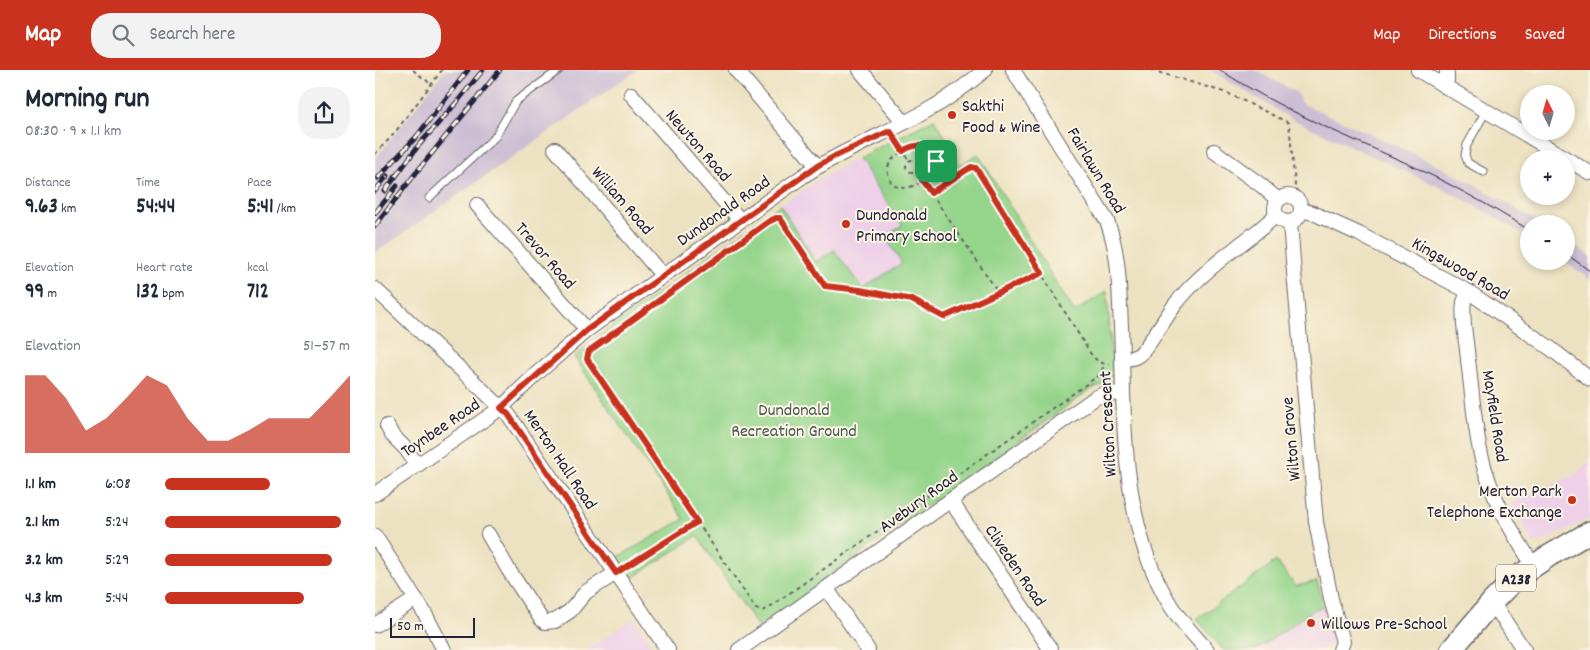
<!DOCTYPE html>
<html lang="en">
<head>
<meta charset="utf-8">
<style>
  body { margin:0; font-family:Dekko,sans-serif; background:#f2f2f3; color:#1f2937; height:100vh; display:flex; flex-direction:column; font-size:19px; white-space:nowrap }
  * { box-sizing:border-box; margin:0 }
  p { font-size:16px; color:#747a83 }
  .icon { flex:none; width:28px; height:28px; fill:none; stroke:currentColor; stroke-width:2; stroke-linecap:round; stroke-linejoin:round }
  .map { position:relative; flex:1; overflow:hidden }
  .side { display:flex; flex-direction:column; background:#fff; width:375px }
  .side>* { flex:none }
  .needle { width:32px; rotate:355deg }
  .tools { position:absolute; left:1145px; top:15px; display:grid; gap:10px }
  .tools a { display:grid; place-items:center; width:55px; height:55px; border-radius:50%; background:#fff; box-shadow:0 2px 8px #0003; font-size:25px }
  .scale { position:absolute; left:15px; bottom:12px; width:85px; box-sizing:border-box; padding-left:5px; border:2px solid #22223b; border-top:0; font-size:14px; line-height:18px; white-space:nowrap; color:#22223b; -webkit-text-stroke:4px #fcf5e5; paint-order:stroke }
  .pin { position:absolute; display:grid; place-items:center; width:42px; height:42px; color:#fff; margin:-21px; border-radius:10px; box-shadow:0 2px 8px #0006 }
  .round { display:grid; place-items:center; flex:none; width:52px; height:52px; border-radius:20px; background:#f2f2f3 }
  .overview { display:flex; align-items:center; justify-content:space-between; height:85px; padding:0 25px }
  h1 { font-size:28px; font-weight:700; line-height:38px }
  .stats { display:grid; grid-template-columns:repeat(3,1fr); gap:8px; height:85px; padding:5px 25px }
  .stats div { display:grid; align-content:center }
  .stats b { font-size:21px; font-weight:700 }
  .stats small { font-size:14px; font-weight:400 }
  .stats p { font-size:14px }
  .chart { height:140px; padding:10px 25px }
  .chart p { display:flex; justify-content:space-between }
  .chart svg { width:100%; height:90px; margin-top:5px; fill:#c8321e; opacity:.7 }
  ul { padding:0 25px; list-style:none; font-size:16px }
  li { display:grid; grid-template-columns:80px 60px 1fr; align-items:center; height:38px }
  li i { height:12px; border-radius:6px; background:#c8321e }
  header { display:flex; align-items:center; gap:30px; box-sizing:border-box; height:70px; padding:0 25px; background:#c8321e; color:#fff }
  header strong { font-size:24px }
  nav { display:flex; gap:28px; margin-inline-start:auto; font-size:18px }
  .search { width:350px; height:45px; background:#f2f2f3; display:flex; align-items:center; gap:12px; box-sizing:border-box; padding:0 18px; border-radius:20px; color:#747a83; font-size:19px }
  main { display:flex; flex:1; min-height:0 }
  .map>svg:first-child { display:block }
  .built { fill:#eed0e8 }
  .industrial { fill:#ccbed4 }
  .green { fill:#95d58b; stroke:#5c7c63 }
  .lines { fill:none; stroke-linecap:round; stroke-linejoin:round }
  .lane-casing { stroke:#69656a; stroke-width:9 }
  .street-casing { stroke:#69656a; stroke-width:16 }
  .primary-casing { stroke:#69656a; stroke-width:24 }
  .path { stroke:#69656a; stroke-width:2; stroke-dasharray:4 4; stroke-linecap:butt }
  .lane { stroke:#fff; stroke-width:7 }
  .street { stroke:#fff; stroke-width:14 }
  .primary { stroke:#fff; stroke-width:21 }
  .tram { stroke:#22223b; stroke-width:1 }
  .rail-casing { stroke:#22223b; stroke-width:5 }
  .rail { stroke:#fcf5e5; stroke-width:3; stroke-dasharray:9; stroke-linecap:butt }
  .route-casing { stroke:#fff; stroke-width:10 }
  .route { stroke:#c8321e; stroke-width:6 }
  .poi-dot { fill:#c8321e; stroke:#fcf5e5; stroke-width:2 }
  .labels { text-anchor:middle; stroke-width:4; stroke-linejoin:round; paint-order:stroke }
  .shield { fill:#fcf5e5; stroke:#63616e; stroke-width:1 }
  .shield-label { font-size:16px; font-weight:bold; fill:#22223b }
  .poi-label { font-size:18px; fill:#22223b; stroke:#fcf5e5; text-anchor:start }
  .street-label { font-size:18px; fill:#22223b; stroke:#fcf5e5 }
  .park-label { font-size:18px; fill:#445853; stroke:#fcf5e5 }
</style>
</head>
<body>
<header>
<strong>Map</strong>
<div class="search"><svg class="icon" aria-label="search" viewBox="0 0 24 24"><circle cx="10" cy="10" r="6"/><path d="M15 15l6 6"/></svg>Search here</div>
<nav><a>Map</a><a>Directions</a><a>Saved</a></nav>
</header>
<main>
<section class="side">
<div class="overview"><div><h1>Morning run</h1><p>08:30 · 9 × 1.1 km</p></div><a class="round"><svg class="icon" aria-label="share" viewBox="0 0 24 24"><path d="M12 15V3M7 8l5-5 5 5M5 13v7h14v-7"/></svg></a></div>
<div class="stats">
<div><p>Distance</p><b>9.63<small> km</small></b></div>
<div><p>Time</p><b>54:44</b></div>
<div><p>Pace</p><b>5:41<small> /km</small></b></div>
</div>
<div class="stats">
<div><p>Elevation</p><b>99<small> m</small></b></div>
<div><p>Heart rate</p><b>132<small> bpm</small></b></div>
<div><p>kcal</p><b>712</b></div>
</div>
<div class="chart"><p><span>Elevation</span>51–57 m</p>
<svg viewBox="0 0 160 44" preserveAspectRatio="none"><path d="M0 44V6L10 6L20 17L30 33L40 27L50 17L60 6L70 11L80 27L90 38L100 38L110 33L120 27L130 27L140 27L150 17L160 6V44z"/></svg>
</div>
<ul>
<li><b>1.1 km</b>6:08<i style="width:57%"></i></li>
<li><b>2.1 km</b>5:24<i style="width:95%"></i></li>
<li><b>3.2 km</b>5:29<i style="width:90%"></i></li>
<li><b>4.3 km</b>5:44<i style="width:75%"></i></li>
</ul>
</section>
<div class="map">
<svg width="1215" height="580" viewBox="0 0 1215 580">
  <rect width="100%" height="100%" fill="#fcf5e5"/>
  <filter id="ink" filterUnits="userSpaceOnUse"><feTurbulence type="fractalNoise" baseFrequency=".02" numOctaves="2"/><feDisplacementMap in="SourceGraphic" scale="10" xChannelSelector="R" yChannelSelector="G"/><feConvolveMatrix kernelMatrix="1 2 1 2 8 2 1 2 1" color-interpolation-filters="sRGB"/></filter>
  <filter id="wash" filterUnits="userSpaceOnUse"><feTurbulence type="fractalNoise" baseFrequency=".0096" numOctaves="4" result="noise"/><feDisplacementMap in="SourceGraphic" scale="20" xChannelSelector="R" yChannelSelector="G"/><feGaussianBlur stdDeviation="1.12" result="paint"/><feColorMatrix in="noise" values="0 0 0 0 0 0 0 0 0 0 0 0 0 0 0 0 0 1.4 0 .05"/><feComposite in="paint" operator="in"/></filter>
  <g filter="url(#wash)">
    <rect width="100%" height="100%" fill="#ece2c1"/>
    <!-- built -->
    <g class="built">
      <polygon points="483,88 527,156 528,193 488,220 460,181 442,192 405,135 447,108"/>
      <polygon points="1215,390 1215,448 1171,470 1158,474 1136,433 1203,403"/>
      <polygon points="949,538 958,567 955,575 948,580 881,580 940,539"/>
      <polygon points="259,548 280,580 212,580"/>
    </g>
    <!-- industrial -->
    <g class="industrial">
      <polygon points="70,0 262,0 0,183 0,89"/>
      <polygon points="836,0 880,0 922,23 926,33 1007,69 1070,99 1106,118 1166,154 1154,154 1154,168 1125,150 1077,123 917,49 856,13"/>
      <polygon points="1191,170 1215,186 1215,209 1189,191 1191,191"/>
    </g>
    <!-- green -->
    <g class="green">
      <polygon points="559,49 574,73 572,75 585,95 603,84 699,242 732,221 737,294 737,306 735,311 716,319 383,557 322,466 257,508 243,487 309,449 199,287 233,259 405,135 441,192 459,180 488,219 527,193 510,167 527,155 483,88"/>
      <polygon points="901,491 921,516 942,511 949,538 940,539 881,580 848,580 822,549"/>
    </g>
  </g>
  <g filter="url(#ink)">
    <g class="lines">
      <!-- lane casing -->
      <g class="lane-casing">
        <g id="lane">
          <polyline points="1145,61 1154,49"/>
          <polyline points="1109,102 1093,93 1090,85 1092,75 1111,41"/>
          <polyline points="54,128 120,67 141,31 184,0"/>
        </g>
      </g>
      <!-- street casing -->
      <g class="street-casing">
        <g id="street">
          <polyline points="361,0 442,96"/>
          <polyline points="485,0 523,45 528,53"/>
          <path d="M638,0L732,151C745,184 744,221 746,256C750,351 744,452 796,536C806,552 820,566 832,580"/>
          <polyline points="1043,0 1215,103"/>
          <polyline points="1069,16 1072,10 1072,0"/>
          <polyline points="256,24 365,150"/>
          <polyline points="180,79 287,205"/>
          <polyline points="839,81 887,116 903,130"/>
          <circle cx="913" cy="139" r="13"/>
          <polyline points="102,135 212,260"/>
          <polyline points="926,140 938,143 984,164 1094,222 1175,278 1215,309"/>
          <polyline points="915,152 918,191 941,452 956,529 968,572 965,580"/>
          <polyline points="0,219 133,344 293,580"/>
          <path d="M1094,222C1092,225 1090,229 1089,232C1086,246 1092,275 1093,290C1097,321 1099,354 1106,385C1115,424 1136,461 1158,495"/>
          <path d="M747,289C752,289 758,288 762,286C772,281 793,242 803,231C820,210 841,193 862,177C876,166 889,157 901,145"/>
          <polyline points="12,356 17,365 31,379 42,395"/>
          <path d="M0,424L126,338L159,306L212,260L428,106C470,78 517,62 560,36C578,26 594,13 610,0"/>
          <polyline points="576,431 676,580"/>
          <polyline points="113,464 133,499 166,549 170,552 180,551 195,541 211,522 241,503"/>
          <polyline points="0,466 49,542 69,580"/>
          <polyline points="452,519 493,580"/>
          <polyline points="1117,532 1149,580"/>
          <polyline points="0,555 41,529"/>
          <polyline points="364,580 720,328 729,324 748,323"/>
        </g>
      </g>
      <!-- primary casing -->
      <g class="primary-casing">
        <polyline id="primary" points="1076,580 1117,532 1140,509 1172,487 1215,462"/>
      </g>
      <!-- path -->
      <g class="path">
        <polyline points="38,0 56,14"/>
        <polyline points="776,0 852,23 914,53 920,115 917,126"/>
        <polyline points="521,72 534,90"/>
        <path d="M541,76C552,76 565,83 561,97C557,108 533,122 523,117C519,116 516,113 515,109C505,93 527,79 541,76Z"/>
        <polyline points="0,84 18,65 67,0"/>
        <circle cx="537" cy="96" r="6"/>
        <path d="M541,101L556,123L596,97H601L717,286C723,292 727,294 735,294"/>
        <polyline points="556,123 623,222"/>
        <polyline points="667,203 569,247 537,230 485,220 450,216 407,151 405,148 401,148 393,152 214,281 212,289 381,539 386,541 392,539 723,306 727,301 729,294"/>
        <polyline points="252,497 321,452"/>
      </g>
      <!-- lane -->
      <use href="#lane" class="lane"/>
      <!-- street -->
      <use href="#street" class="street"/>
      <!-- primary -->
      <use href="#primary" class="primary"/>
      <!-- tram -->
      <g class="tram">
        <path d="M845,0C903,38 966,64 1029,92C1072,112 1114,135 1154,160"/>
        <polyline points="1191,184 1215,201"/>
      </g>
      <!-- rail casing -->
      <g class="rail-casing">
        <g id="rail">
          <polyline points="3,108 42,66 93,0"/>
          <polyline points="0,121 12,106"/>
          <polyline points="10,121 43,76 82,32 108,0"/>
          <polyline points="0,143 22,116"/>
          <polyline points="0,156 44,99 125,0"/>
        </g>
      </g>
      <!-- rail -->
      <use href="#rail" class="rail"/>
    </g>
  </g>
  <g class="lines" filter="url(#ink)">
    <!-- route casing -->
    <g class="route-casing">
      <path id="route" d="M515,61L528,81C537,75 548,73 557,81C564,94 559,103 547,110L556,123L596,97L601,98L667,203L569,247L537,230L485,220L450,216L407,151L405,148H401L393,152L214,281L212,289L322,452L241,503L152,372L133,344L126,338L212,260L442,96L460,86Z"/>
    </g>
    <!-- route -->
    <use href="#route" class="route"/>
  </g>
  <!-- markers -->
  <g class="poi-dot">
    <circle cx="577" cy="45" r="5"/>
    <circle cx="471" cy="154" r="5"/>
    <circle cx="1197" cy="430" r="5"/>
    <circle cx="936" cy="553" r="5"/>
  </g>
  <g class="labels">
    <!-- shield labels -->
    <rect class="shield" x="1121" y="494.5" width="40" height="27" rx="4"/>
    <g class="shield-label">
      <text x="1141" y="514">A238</text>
    </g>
    <!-- poi labels -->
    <g class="poi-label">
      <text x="587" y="41">Sakthi<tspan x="587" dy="21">Food &amp; Wine</tspan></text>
      <text x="481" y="150">Dundonald<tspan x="481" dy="21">Primary School</tspan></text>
      <text x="1187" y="426" text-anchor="end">Merton Park<tspan x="1187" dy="21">Telephone Exchange</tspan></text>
      <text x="946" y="559">Willows Pre-School</text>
    </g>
    <!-- street labels -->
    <g class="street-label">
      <text transform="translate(324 75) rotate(49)" y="6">Newton Road</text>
      <text transform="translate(722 100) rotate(59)" y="6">Fairlawn Road</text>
      <text transform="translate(248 130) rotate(49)" y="6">William Road</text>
      <text transform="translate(348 140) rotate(-35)" y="6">Dundonald Road</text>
      <text transform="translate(171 185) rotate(49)" y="6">Trevor Road</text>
      <text transform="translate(1086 198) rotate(30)" y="6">Kingswood Road</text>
      <text transform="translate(1121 346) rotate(81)" y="6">Mayfield Road</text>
      <text transform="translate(732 354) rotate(-93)" y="6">Wilton Crescent</text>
      <text transform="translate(65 357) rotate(-34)" y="6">Toynbee Road</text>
      <text transform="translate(915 369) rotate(-95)" y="6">Wilton Grove</text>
      <text transform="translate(186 389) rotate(56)" y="6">Merton Hall Road</text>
      <text transform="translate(543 431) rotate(-36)" y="6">Avebury Road</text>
      <text transform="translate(641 495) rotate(56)" y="6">Cliveden Road</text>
    </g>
    <!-- park labels -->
    <g class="park-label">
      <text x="419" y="345">Dundonald<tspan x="419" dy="21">Recreation Ground</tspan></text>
    </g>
  </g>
</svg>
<div class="tools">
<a><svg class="needle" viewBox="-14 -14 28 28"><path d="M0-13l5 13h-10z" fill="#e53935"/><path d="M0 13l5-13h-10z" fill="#747a83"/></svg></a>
<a>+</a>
<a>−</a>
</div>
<div class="scale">50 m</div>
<div class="pin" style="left:561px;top:91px;background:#1e9e55"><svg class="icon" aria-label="arrive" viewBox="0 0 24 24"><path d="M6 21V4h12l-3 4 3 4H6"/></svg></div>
</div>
</main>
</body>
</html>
